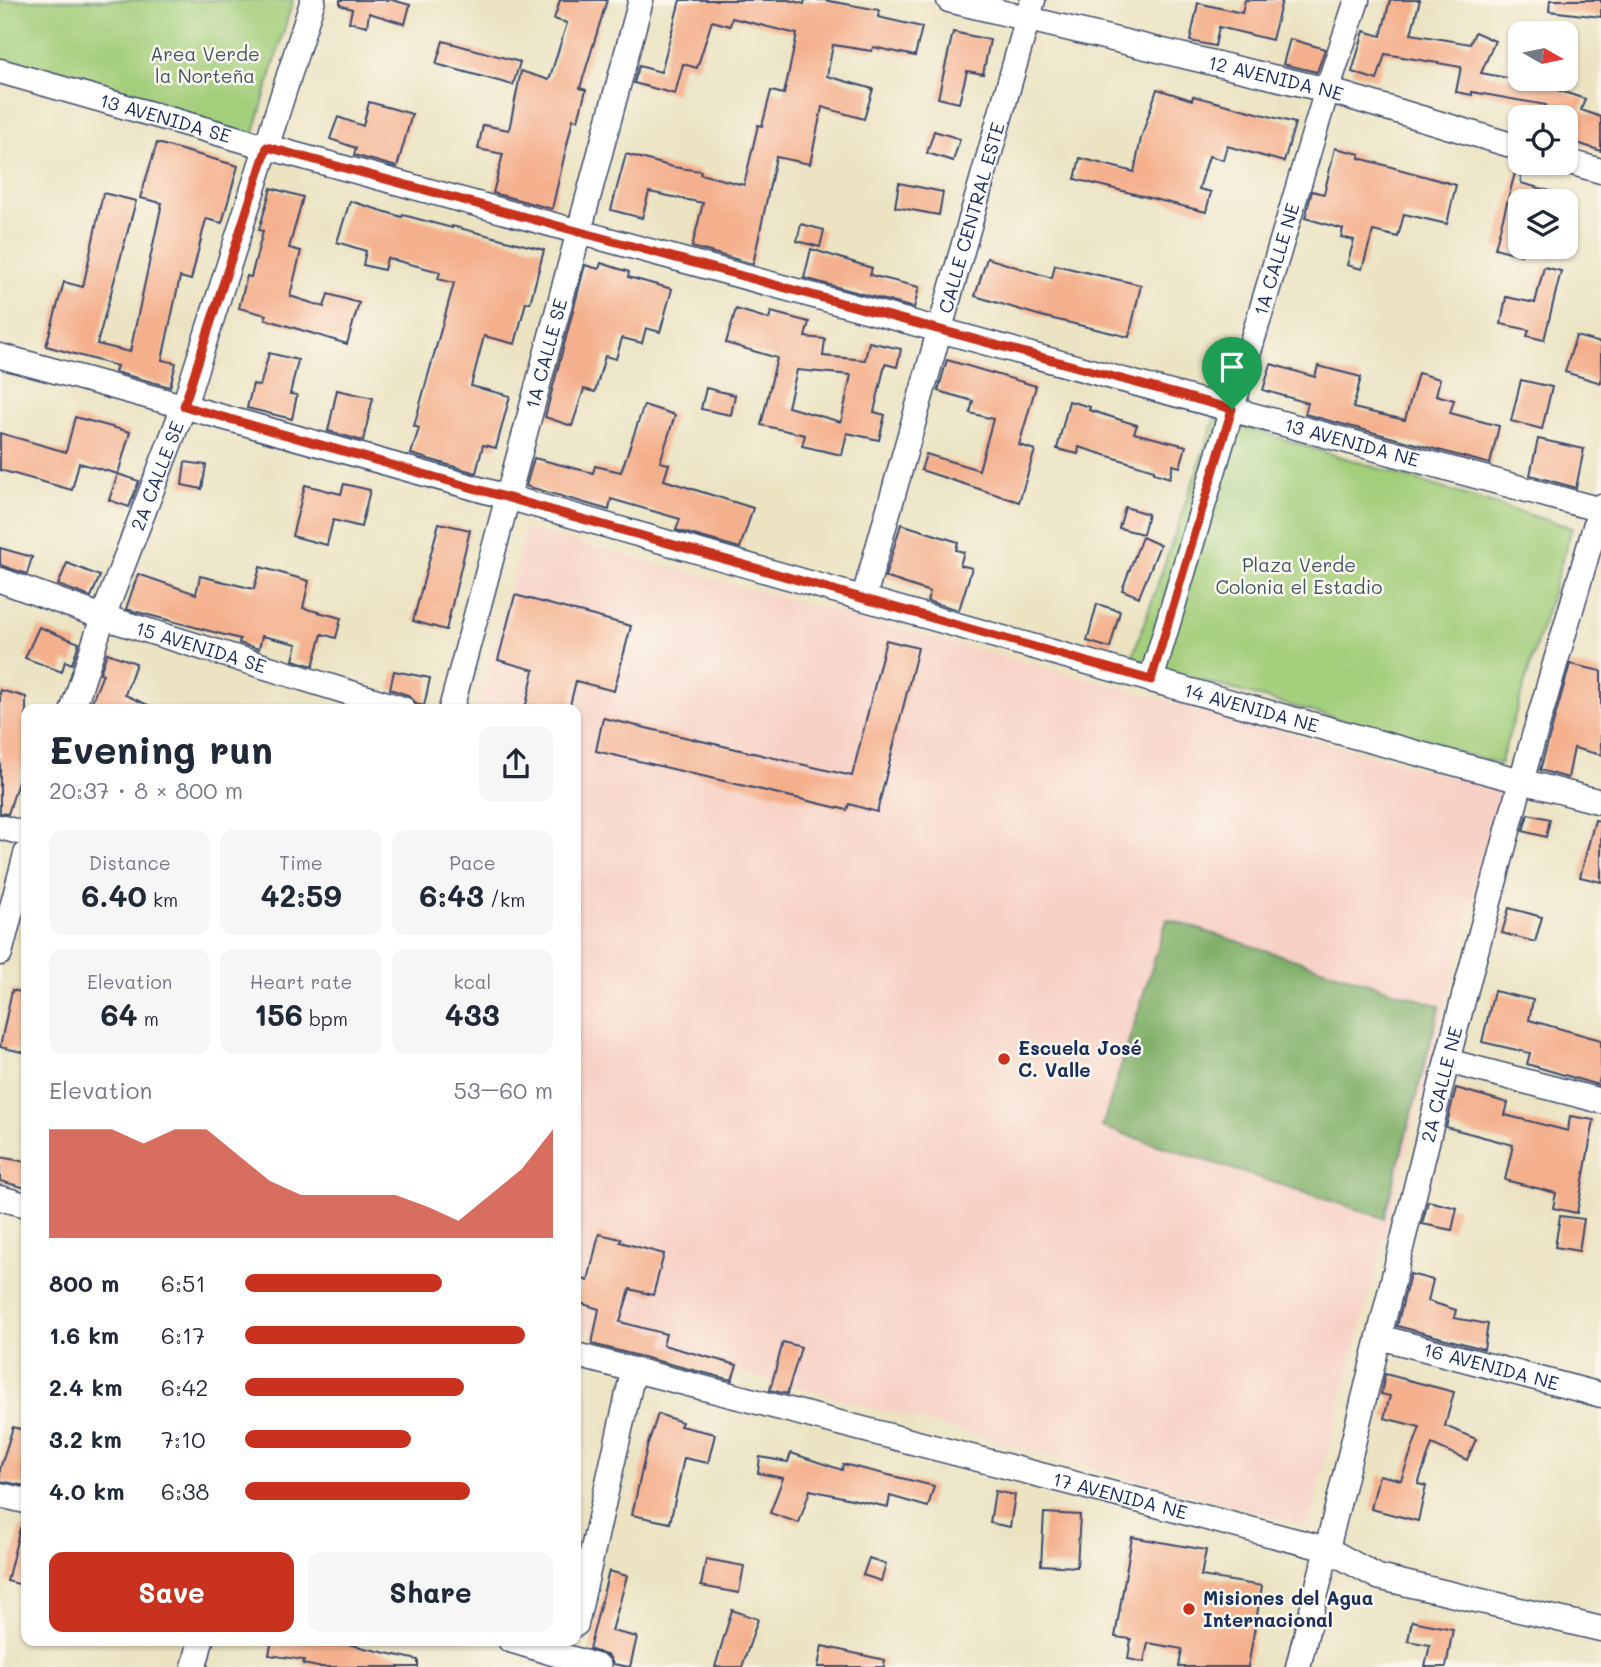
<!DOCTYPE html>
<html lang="en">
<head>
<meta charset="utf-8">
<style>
  body { margin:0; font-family:Mali,sans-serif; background:#f6f6f7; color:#1f2937; height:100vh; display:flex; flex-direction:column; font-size:26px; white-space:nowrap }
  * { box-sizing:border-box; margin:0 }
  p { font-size:23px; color:#747a83 }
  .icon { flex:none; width:38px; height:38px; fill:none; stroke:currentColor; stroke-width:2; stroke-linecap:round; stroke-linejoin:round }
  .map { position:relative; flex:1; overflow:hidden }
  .details { position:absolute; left:21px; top:704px; width:560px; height:942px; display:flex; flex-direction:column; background:#fff; border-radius:14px; box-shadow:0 2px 5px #0004 }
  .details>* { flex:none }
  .needle { width:46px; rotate:99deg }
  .buttons { position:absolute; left:1508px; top:21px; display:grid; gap:14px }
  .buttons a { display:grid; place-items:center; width:70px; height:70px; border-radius:14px; background:#fff; box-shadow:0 2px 5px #0004; font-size:35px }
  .pin { position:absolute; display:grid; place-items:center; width:60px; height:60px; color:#fff; margin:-72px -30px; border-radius:50% 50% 50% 0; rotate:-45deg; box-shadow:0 0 7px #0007 }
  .pin .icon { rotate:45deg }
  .round { display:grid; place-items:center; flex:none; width:74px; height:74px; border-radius:14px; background:#f6f6f7 }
  .overview { display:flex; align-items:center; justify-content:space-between; height:119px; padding:0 28px }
  h1 { font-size:38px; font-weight:700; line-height:52px }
  .figures { display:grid; grid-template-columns:repeat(3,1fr); gap:10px; height:119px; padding:7px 28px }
  .figures div { display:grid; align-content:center; border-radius:14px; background:#f6f6f7; text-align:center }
  .figures b { font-size:30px; font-weight:700 }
  .figures small { font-size:19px; font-weight:400 }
  .figures p { font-size:19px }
  .chart { height:196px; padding:14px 28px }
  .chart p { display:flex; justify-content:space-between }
  .chart svg { width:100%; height:126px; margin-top:7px; fill:#c8321e; opacity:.7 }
  .action { display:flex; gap:14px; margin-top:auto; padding:14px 28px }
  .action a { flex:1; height:80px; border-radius:14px; background:#c8321e; color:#fff; font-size:28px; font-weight:700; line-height:80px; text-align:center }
  .action a+a { background:#f6f6f7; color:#1f2937 }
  ul { padding:0 28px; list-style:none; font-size:23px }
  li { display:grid; grid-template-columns:112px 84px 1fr; align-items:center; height:52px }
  li i { height:18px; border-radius:9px; background:#c8321e }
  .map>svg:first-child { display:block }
  .built { fill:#f7d1c6 }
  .green { fill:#a3ce7a; stroke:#5f7e6c; stroke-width:2 }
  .forest { fill:#82b16a; stroke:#4e7064; stroke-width:2 }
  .building { fill:#f4b08d; fill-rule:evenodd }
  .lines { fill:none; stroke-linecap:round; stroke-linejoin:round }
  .street-casing { stroke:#3a4a6d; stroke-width:27 }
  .street { stroke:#fff; stroke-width:24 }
  .route-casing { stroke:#fff; stroke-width:14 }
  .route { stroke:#c8321e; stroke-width:9 }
  .poi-dot { fill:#c8321e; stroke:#fbf7ec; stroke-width:2.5 }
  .labels { text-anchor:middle; stroke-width:5; stroke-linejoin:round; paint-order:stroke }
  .park-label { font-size:19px; fill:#3d5765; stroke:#fbf7ec }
  .street-label { font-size:19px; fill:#1b2f5e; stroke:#fbf7ec }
  .poi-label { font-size:19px; font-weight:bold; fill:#1b2f5e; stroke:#fbf7ec; text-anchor:start }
</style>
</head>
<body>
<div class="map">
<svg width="1601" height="1667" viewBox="0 0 1601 1667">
  <rect width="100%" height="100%" fill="#fbf7ec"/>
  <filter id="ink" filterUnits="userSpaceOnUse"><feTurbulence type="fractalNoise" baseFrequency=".0143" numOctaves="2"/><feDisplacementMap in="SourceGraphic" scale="14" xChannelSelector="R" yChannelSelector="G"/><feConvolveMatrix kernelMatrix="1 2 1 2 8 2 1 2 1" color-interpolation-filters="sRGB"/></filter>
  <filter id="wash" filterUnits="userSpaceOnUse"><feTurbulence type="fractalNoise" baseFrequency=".00686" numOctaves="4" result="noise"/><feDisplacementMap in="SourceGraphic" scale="28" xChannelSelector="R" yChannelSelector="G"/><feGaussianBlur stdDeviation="1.57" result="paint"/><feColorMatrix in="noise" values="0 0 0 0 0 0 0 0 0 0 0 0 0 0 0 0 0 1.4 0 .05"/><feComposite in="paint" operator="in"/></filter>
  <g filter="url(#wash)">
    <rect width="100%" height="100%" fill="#ebe3c2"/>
    <!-- built -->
    <polygon class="built" points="526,529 1502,790 1308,1526 576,1327 576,709 478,709"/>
    <!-- green -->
    <g class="green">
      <polygon points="0,0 293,0 250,146 0,73"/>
      <polygon points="1215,418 1572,528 1500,764 1131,661"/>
    </g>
    <!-- forest -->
    <polygon class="forest" points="1167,919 1440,1006 1384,1218 1102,1127"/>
    <g id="blocks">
      <!-- building -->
      <g class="building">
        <polygon points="340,0 392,0 410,5 405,24 369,13 367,26 349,22 352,9 340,5"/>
        <polygon points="560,0 607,0 580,88 586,90 578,120 573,119 552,209 493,193 503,154 478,149 483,125 509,130 521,71 549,80 567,23 554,19"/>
        <polygon points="680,0 789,0 804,4 805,0 824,0 879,10 878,17 922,27 915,56 873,47 872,51 833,45 827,76 873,89 864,119 822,107 810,164 776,157 753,264 692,247 703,203 649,192 642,218 611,210 626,154 673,167 701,171 700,174 744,185 758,125 762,126 771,91 784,94 797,34 732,18 730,26 712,21 697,68 683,64 675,94 634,83 639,66 661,72"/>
        <polygon points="1245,0 1282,0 1272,40 1219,27 1215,46 1190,41 1198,3 1242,13"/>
        <polygon points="1390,0 1420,0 1411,34 1470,44 1475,32 1495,41 1481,73 1539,84 1585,99 1581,110 1601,117 1601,151 1566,139 1566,117 1543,117 1546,105 1472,92 1472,95 1456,92 1461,67 1385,54 1377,80 1352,72 1364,31 1381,36"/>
        <polygon points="1550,0 1601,0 1601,17 1549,11"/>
        <polygon points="953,32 990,40 983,74 967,71 959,103 938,98"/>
        <polygon points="1290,39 1325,49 1317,72 1283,64"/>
        <polygon points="443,41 520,62 513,85 436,64"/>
        <polygon points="1157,89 1192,100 1193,96 1295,123 1284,162 1227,146 1223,160 1209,156 1199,189 1211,192 1206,212 1075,179 1080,158 1134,172 1141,138"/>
        <polygon points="369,102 412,114 397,167 354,155 356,148 330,139 338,117 363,126"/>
        <polygon points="934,131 960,139 953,161 927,153"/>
        <polygon points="157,143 238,166 222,223 206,219 191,280 180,277 162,360 176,363 170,387 115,372 117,366 46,346 64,282 83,287 103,193 136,201 97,344 130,352 162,203 140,198"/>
        <polygon points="1335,148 1360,154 1359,158 1456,185 1447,224 1404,214 1398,237 1373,231 1362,269 1347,265 1354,240 1341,237 1343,229 1305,218 1312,191 1324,194"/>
        <polygon points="1515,173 1521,174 1521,183 1568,196 1567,201 1521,201 1521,255 1495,248"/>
        <polygon points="899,183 943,192 939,215 895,207"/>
        <polygon points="271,188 303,197 289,248 301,251 290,296 324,307 328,294 359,303 347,344 265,319 266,315 239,308 247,276 251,277 263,231 259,230"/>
        <polygon points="350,201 402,217 403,215 452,228 452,226 544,250 530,303 526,302 515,344 484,336 471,386 510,396 496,448 483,445 476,473 411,454 419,428 414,426 454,283 438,279 440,272 387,258 384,270 363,265 366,251 337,242"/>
        <polygon points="801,224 824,230 820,247 797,241"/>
        <polygon points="811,249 872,268 870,275 919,287 914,308 804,278"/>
        <polygon points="987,258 1052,278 1055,265 1141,285 1129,337 1041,316 975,296"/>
        <polygon points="601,263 629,272 628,277 672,289 660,332 646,328 642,343 622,338 616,359 605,356 595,392 584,389 572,426 545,417 585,265 599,269"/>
        <polygon points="1544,267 1561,271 1544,340 1527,336 1529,330 1501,324 1506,297 1535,303"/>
        <path d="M736,309L769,319L771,312L809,322L805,337L825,339L823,356L865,360L869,342L901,349L897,367L885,364L874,412L885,415L879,440L847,433L842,455L802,446L805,435L761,425L777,358L726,343ZM797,370L851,375L841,422L788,407Z"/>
        <polygon points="1576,336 1601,343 1601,383 1565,372"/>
        <polygon points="269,353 298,360 290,394 297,395 292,419 247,408 253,384 260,386"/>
        <polygon points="947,360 1036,386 1019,445 1035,450 1019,502 921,470 926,454 979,470 993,419 970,413 973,401 938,391"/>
        <polygon points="1271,364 1315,377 1318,366 1361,377 1353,408 1405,420 1418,373 1440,379 1436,395 1454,400 1450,413 1499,426 1490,464 1305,414 1308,403 1263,390"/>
        <polygon points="1521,380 1552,387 1542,429 1511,421"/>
        <polygon points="706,388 735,395 731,415 701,409"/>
        <polygon points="337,390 373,398 363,441 328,431"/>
        <polygon points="1069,401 1090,407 1089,410 1137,425 1134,433 1186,446 1180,467 1173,465 1170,478 1154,473 1154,470 1079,447 1078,454 1057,449"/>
        <polygon points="644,405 675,415 660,462 669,464 664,480 753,508 740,548 676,530 680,519 611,499 609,510 526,486 534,458 593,473 595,466 621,472"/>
        <polygon points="75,417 130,432 118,474 79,463 72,490 0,470 0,433 66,452"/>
        <polygon points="1538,439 1584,449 1576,488 1530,475"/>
        <polygon points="185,462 206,465 202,489 182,485"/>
        <polygon points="118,474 139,481 129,507 109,500"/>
        <polygon points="344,484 370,490 361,527 333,520 327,545 292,536 305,485 341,494"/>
        <polygon points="1125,507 1148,514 1143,534 1119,528"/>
        <polygon points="439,523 470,530 446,630 413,621"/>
        <polygon points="901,524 958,542 956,550 964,552 960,565 972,568 959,610 927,601 930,592 885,577"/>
        <polygon points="1142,537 1160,545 1139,597 1122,590"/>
        <polygon points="0,548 32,557 27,574 0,565"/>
        <polygon points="67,563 100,576 91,597 58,585"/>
        <polygon points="260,567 309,581 303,608 341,618 336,638 322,634 313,666 293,660 297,644 262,636 259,649 239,643 240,639 126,609 138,574 196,594 200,576 254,589"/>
        <polygon points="515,595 631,626 614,691 576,681 569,709 525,709 534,670 498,660"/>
        <polygon points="1097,604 1120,611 1110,648 1087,641"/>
        <polygon points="39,627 79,643 72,664 65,661 62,672 25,658"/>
        <polygon points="886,640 918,648 877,812 849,804 847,810 596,751 603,718 852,776"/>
        <polygon points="107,653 136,663 125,695 157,709 103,709 91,704 103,674 100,673"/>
        <polygon points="1570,664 1601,671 1601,755 1574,748 1568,778 1540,770"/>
        <polygon points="394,671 430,678 424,706 417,704 408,695 390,689"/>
        <polygon points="0,690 26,697 26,756 8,814 0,813"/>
        <polygon points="1528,814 1550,819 1546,837 1523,831"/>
        <polygon points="1595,820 1601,821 1601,882 1580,877"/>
        <polygon points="1509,908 1542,917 1535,942 1502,933"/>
        <polygon points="12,990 26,993 26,1053 0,1047"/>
        <polygon points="1494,991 1533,1000 1529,1020 1601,1040 1601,1074 1598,1085 1527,1064 1530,1053 1482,1042"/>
        <polygon points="1456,1088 1508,1103 1505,1115 1568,1131 1570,1116 1594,1120 1577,1213 1553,1208 1556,1193 1505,1180 1513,1145 1446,1127"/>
        <polygon points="0,1157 26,1162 26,1188 0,1181"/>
        <polygon points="1428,1201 1457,1208 1452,1230 1422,1224"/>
        <polygon points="1560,1216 1584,1219 1579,1251 1555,1247"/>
        <polygon points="599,1234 621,1239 620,1242 664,1254 653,1295 630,1289 620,1322 666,1334 663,1345 737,1365 732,1380 592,1344 599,1309 577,1302 583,1279 588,1281"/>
        <polygon points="1410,1274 1433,1280 1428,1301 1456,1310 1454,1318 1488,1324 1484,1349 1397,1326"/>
        <polygon points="783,1342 801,1347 787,1394 770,1390"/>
        <polygon points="1385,1374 1454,1392 1445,1426 1476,1439 1467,1460 1432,1444 1418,1484 1426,1486 1418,1521 1371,1509 1379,1475 1401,1480 1420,1427 1384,1418 1390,1396 1381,1394"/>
        <polygon points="658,1414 682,1422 680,1426 715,1434 708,1463 684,1458 670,1523 632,1515 647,1447"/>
        <polygon points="13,1427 26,1431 26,1486 0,1481 0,1469"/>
        <polygon points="791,1453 842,1470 843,1464 934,1486 928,1507 890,1496 888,1507 810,1490 799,1523 770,1513 783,1478 758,1473 760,1457 788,1462"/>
        <polygon points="995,1491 1015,1495 1010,1527 990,1523"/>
        <polygon points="1044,1513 1080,1515 1077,1567 1041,1565"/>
        <polygon points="20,1528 26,1528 26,1586 7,1581"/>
        <polygon points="1132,1537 1206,1550 1201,1576 1262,1586 1248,1667 1179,1667 1182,1649 1148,1643 1144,1662 1128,1659 1131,1639 1115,1637"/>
        <polygon points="869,1558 886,1564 881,1581 863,1575"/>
        <polygon points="706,1559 744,1566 739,1593 701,1586"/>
        <polygon points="609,1571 627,1576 612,1631 637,1637 630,1667 613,1664 609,1656 589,1649"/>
        <polygon points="732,1610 758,1619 742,1667 715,1667"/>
        <polygon points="1412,1621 1453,1629 1446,1667 1425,1667 1430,1645 1408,1641"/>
        <polygon points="272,1640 329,1640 418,1660 418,1667 318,1667 303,1664 304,1660 269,1655"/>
        <polygon points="822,1646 885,1660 884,1667 818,1667"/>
      </g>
    </g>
  </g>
  <g filter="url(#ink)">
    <use href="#blocks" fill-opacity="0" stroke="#3a4a6d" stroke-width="2"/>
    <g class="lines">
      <!-- street casing -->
      <g class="street-casing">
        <g id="street">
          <path id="s1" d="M949,0L1327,90L1521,148"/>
          <path id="s2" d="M0,71L267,147L1601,510"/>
          <polyline points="1566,161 1601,171"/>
          <path id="s3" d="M0,356C535,500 1065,662 1601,802"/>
          <path id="s4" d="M0,580L103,617L403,709"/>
          <path id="s5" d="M864,597L1033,0"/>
          <path id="s6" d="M1151,680L1327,90L1357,0"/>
          <path id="s7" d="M73,709L103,617L184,406L313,0"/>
          <path id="s8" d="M451,709L641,0"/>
          <polyline points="0,827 26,834"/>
          <polyline points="0,953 26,854"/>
          <polyline points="1447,1061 1601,1101"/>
          <polyline points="0,1198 26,1205"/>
          <path id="s9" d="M1379,1337L1601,1395"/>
          <path id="s10" d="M576,1355L1327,1549L1378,1577L1601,1629"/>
          <polyline points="0,1495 26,1501"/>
          <polyline points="576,1624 633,1372"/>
          <polyline points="510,1640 599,1667"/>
          <polyline points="194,1667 201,1640"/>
          <path id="s11" d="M1298,1667L1447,1061L1521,781L1601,506"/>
        </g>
      </g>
      <!-- street -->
      <use href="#street" class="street"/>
    </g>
  </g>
  <g class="lines" filter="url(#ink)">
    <!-- route casing -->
    <g class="route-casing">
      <polygon id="route" points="267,147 1232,409 1151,680 184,406"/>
    </g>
    <!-- route -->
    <use href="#route" class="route"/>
  </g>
  <!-- markers -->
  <g class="poi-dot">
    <circle cx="1004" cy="1059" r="7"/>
    <circle cx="1189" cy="1609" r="7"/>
  </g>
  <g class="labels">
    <!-- park labels -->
    <g class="park-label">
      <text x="205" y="61">Area Verde<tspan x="205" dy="22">la Norteña</tspan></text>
      <text x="1299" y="572">Plaza Verde<tspan x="1299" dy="22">Colonia el Estadio</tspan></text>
    </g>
    <!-- street labels -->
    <g class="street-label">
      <text dy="7" stroke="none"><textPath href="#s1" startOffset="336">12 AVENIDA NE</textPath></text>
      <text dy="7" stroke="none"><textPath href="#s2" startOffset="172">13 AVENIDA SE</textPath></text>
      <text dy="7" stroke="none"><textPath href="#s5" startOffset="394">CALLE CENTRAL ESTE</textPath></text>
      <text dy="7" stroke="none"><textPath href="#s6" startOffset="439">1A CALLE NE</textPath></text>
      <text dy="7" stroke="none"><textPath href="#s8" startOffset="368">1A CALLE SE</textPath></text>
      <text dy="7" stroke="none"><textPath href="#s2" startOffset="1402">13 AVENIDA NE</textPath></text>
      <text dy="7" stroke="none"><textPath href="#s7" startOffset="248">2A CALLE SE</textPath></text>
      <text dy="7" stroke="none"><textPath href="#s4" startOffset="212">15 AVENIDA SE</textPath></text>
      <text dy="7" stroke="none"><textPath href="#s3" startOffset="1300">14 AVENIDA NE</textPath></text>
      <text dy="7" stroke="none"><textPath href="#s11" startOffset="600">2A CALLE NE</textPath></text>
      <text dy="7" stroke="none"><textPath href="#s9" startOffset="116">16 AVENIDA NE</textPath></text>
      <text dy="7" stroke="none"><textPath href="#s10" startOffset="562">17 AVENIDA NE</textPath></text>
    </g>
    <!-- poi labels -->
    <g class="poi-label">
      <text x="1018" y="1055">Escuela José<tspan x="1018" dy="22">C. Valle</tspan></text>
      <text x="1203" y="1605">Misiones del Agua<tspan x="1203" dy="22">Internacional</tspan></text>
    </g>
  </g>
</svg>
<div class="buttons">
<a><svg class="needle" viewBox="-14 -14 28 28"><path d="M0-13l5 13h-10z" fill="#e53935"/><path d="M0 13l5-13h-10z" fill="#747a83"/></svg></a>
<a><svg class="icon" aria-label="locate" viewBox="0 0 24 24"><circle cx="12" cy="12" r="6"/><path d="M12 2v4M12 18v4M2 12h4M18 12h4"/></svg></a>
<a><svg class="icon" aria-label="layers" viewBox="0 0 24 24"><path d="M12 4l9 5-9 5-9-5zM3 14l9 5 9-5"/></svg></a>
</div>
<div class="pin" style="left:1232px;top:409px;background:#1e9e55"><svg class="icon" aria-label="arrive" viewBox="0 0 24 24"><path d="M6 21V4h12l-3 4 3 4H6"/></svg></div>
<section class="details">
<div class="overview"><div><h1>Evening run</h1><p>20:37 · 8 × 800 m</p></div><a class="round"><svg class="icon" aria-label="share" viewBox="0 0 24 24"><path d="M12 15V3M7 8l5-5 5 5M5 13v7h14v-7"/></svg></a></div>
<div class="figures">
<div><p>Distance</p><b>6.40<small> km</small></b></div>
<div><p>Time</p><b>42:59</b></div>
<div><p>Pace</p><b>6:43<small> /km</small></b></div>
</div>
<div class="figures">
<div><p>Elevation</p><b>64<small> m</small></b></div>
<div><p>Heart rate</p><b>156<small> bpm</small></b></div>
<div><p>kcal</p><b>433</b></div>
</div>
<div class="chart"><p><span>Elevation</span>53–60 m</p>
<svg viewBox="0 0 160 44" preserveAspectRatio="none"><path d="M0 44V6L10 6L20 6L30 11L40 6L50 6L60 15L70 24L80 29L90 29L100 29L110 29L120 33L130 38L140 29L150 20L160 6V44z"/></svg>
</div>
<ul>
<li><b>800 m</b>6:51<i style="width:64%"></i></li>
<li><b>1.6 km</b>6:17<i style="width:91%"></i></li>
<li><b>2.4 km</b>6:42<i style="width:71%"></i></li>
<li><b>3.2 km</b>7:10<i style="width:54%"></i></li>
<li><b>4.0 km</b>6:38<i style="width:73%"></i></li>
</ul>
<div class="action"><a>Save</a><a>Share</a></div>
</section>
</div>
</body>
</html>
